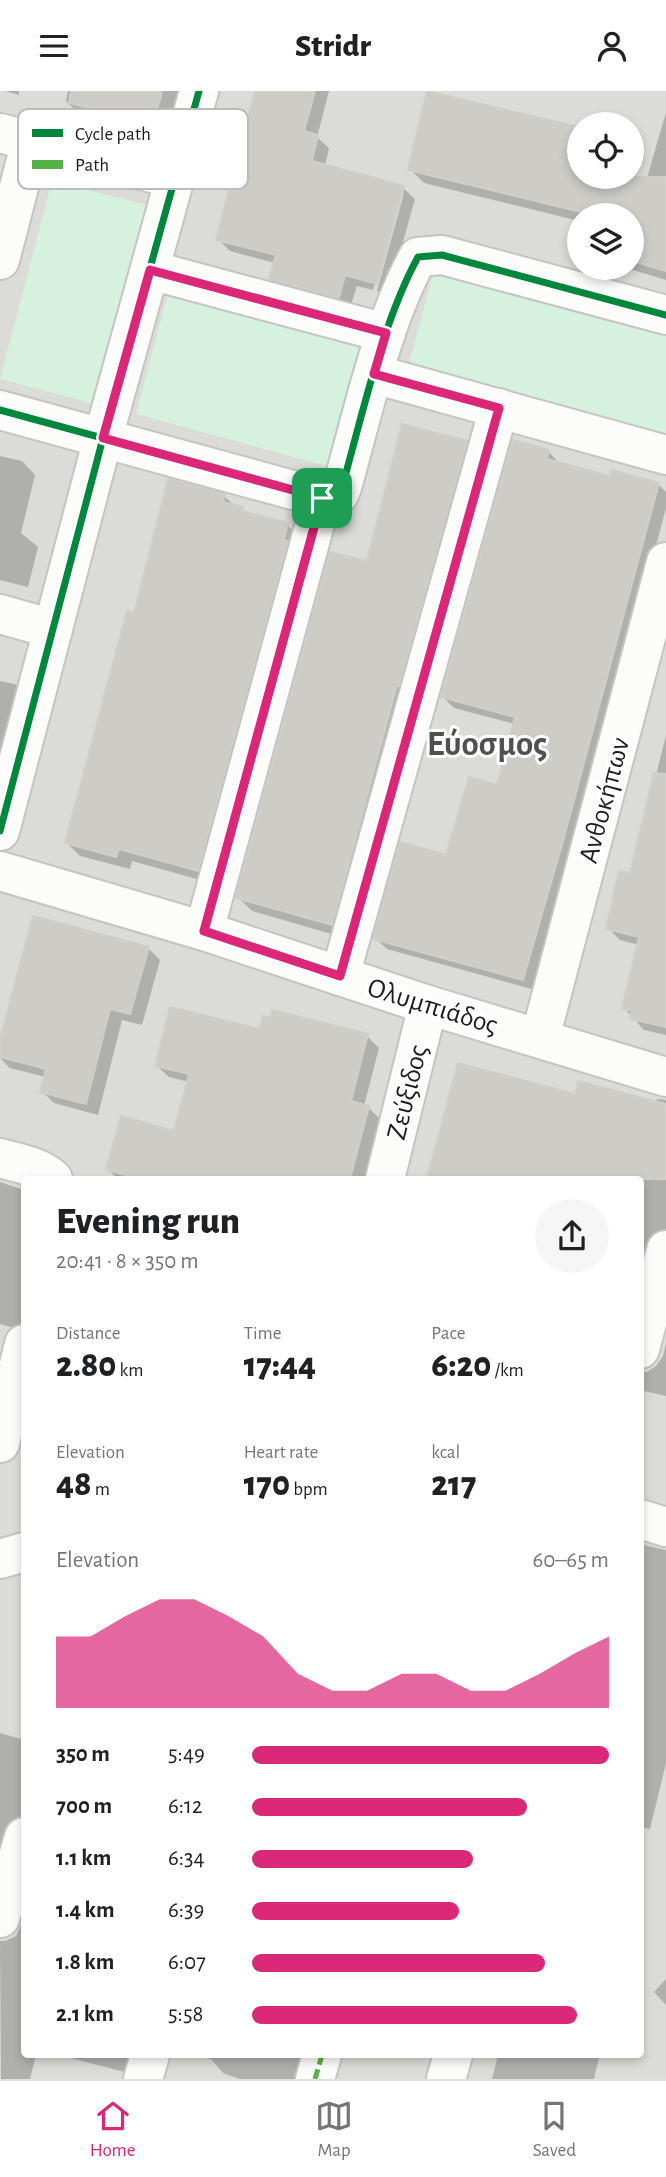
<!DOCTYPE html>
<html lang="en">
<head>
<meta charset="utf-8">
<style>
  body { margin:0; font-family:"Alegreya Sans",sans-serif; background:#f6f6f6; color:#202124; height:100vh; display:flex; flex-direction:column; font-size:26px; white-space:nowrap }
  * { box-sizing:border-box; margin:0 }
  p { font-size:23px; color:#757577 }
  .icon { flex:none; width:38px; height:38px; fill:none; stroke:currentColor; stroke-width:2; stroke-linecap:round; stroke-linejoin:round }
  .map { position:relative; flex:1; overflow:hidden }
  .sheet { position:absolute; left:21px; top:1085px; width:623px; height:882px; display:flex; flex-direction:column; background:#fff; border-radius:7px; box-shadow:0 4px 10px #0003 }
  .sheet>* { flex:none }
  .fabs { position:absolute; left:567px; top:21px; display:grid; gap:14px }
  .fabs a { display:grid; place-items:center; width:77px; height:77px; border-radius:50%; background:#fff; box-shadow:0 4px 10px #0003; font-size:35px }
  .pin { position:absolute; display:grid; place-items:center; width:60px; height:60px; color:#fff; margin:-30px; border-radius:14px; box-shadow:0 4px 10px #0006 }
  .round { display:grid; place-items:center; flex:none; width:74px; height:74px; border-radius:37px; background:#f6f6f6 }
  .headline { display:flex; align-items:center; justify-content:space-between; height:119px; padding:0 35px }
  h1 { font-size:38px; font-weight:800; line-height:52px }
  .figures { display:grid; grid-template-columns:repeat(3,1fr); gap:10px; height:119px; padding:7px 35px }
  .figures div { display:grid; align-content:center }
  .figures b { font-size:35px; font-weight:800 }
  .figures small { font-size:19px; font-weight:400 }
  .figures p { font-size:19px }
  .chart { height:196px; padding:14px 35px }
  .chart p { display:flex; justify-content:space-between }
  .chart svg { width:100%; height:126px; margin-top:7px; fill:#db2777; opacity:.7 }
  ul { padding:0 35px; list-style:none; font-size:23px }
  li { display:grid; grid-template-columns:112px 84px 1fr; align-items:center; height:52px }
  li i { height:18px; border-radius:9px; background:#db2777 }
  header { display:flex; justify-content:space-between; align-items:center; height:91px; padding:0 35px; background:#fff; font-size:32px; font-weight:800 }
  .dock { display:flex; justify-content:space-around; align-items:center; height:98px; border-top:2px solid #e0e0e0; background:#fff; font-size:19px; color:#757577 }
  .dock a { display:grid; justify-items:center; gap:4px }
  .dock .active { color:#db2777 }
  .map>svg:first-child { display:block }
  .residential { fill:#dbdbd7; fill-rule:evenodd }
  .park { fill:#d6f1de }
  .shadow { fill:#0003 }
  .building { fill:#cdccc7; stroke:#cfcec8; stroke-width:2 }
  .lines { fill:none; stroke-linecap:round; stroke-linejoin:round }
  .minor-casing { stroke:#c4c4c2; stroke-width:42 }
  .tertiary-casing { stroke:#c4c4c2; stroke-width:42 }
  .minor { stroke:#fcfcfb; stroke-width:38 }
  .tertiary { stroke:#fcfcfb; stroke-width:38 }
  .quiet { stroke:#55b145; stroke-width:5; stroke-dasharray:10 5; stroke-linecap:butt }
  .cycleway-casing { stroke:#fff; stroke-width:11 }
  .cycleway { stroke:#00873e; stroke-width:7 }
  .route-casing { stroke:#fff; stroke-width:14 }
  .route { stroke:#db2777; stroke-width:9 }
  .labels { text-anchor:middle; stroke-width:6; stroke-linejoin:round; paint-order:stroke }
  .street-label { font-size:28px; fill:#1d1d1d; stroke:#fff }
  .district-label { font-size:35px; font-weight:bold; fill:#505050; stroke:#fff }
  .key { fill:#fff; stroke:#bbb; stroke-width:2 }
  .key-label { font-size:19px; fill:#1d1d1d }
</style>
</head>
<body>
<header><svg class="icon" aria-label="menu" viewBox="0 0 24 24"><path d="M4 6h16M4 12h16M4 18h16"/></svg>Stridr<svg class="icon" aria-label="person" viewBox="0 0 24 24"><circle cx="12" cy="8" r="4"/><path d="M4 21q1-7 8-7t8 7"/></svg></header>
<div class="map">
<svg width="666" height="1988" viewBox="0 0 666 1988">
  <rect width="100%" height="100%" fill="#ecece6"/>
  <!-- residential -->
  <path class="residential" d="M0,0H666V1988H0ZM579,33H632V86H579ZM579,124H632V177H579ZM24,1088H640V1964H24Z"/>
  <!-- park -->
  <g class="park">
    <polygon points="52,90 160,117 106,316 0,288"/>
    <polygon points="434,180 666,245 666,343 409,272"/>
    <polygon points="168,202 362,256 330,376 136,323"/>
  </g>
  <!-- shadow -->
  <g class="shadow">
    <polygon points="5,0 19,0 19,4"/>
    <polygon points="68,0 179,0 169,45 80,24 66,10"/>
    <polygon points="256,0 329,0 317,46 329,57 325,75 403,97 415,108 388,204 377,200 404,102 400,102 373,199 357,195 350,217 282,199 271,188 275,172 230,160 218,148"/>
    <polygon points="429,1 579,38 579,86 617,86 645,94 666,21 666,189 626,177 632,177 632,124 579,124 579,130 424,92 410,78"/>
    <polygon points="466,352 480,366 345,847 252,820 238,806"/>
    <polygon points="548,360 559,372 611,387 658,393 666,401 666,417 574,762 535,899 387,858 375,847 447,766 498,696 515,633 454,617 443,606"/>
    <polygon points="0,365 22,370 35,384 21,442 38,456 28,496 0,489"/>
    <polygon points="224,405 236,416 242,418 248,424 287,434 301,447 211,792 132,770 130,778 80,765 67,752 135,524"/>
    <polygon points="0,590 15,593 30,608 0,690"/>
    <polygon points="666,644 666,944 644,939 624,917 639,854 620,849 608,837 631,784"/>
    <polygon points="148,857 160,869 142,934 122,929 98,1024 54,1012 42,1000 46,986 10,977 0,967 0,956"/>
    <polygon points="260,940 367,945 379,957 364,1015 368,1016 380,1028 365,1088 117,1088 108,1078 176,1042 189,991 169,986 156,974"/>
    <polygon points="459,974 576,1005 656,1013 657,1008 666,1009 666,1153 640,1226 640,1088 429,1088"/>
    <polygon points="0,1091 24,1099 24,1240 0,1233"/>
    <polygon points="666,1252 666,1305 640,1299 640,1281 647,1281 656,1275 663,1265"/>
    <polygon points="640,1453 666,1459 666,1672 650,1738 640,1736"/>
    <polygon points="0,1642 24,1649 24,1740 0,1801"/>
    <polygon points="24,1827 24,1964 36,1964 30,1988 1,1988 0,1850 5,1850 16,1845"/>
    <polygon points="666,1888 666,1914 654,1901"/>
    <polygon points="59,1964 145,1964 136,1984"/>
    <polygon points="194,1964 315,1964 308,1988 240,1988 223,1982 211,1968"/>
    <polygon points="498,1964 597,1964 599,1966 594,1988 492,1988"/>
  </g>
  <!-- building -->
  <g class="building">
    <polygon points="71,0 162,0 154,32 69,12"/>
    <polygon points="255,0 315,0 304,40 318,44 312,70 404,95 377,193 345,184 339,207 269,188 276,164 216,149"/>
    <polygon points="427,0 579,36 579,86 666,86 666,180 632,170 632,124 593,124 408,79"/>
    <polygon points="402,333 467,350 399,595 397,594 332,834 236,807 330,461 367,470"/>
    <polygon points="513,349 549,359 547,368 610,385 612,379 659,392 563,750 523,889 373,848 400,751 446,764 469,686 497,694 515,626 441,606"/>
    <polygon points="168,388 225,403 223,411 243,416 242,420 288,432 284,449 288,450 198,780 119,758 116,766 65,752 127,520 134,522"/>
    <polygon points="654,682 666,683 666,936 630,928 632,920 622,918 639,846 606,838 619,780 630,782"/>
    <polygon points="33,825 149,856 130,923 110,918 86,1013 40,1001 46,978 0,966 0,949"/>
    <polygon points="170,916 259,938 263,925 271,927 272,919 368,943 351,1010 369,1015 350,1088 141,1088 106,1079 121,1025 174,1040 189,983 155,975"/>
    <polygon points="458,972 575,1003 578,990 666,1013 666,1088 427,1088"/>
  </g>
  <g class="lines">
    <!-- minor casing -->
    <g class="minor-casing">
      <g id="minor">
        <polyline points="0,42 175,88"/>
        <polyline points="0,169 31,50"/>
        <polyline points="150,179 386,242"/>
        <polyline points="374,283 666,364"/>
        <path d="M0,319L322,407L339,403L342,396C363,322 382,232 418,166L442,164L666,224"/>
        <polyline points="0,523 53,538"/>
        <polyline points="0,740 103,347 199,0"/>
        <polyline points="204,840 322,407"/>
        <polyline points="340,885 499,317"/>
        <polyline points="540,947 666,471"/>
        <path d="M0,1067C18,1072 39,1075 53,1088"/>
        <polyline points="385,1088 428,914"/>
        <polyline points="640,1258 666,1159"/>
        <polyline points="0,1352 24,1253"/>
        <polyline points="640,1428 666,1436"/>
        <polyline points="0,1468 24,1461"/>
        <polyline points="0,1827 24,1746"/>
        <polyline points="143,1988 150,1964"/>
        <polyline points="315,1988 322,1964"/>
        <polyline points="446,1988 453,1964"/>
      </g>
    </g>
    <!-- tertiary casing -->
    <g class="tertiary-casing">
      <polyline id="tertiary" points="0,780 204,840 428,914 666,986"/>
    </g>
    <!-- minor -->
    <use href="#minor" class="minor"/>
    <!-- tertiary -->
    <use href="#tertiary" class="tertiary"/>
    <!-- quiet -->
    <polyline class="quiet" points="315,1988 322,1964"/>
    <!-- cycleway casing -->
    <g class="cycleway-casing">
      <g id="cycleway">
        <path d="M0,319L322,407L339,403L342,396C363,322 382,232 418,166L442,164L666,224"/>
        <polyline points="0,740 103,347 199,0"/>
      </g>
    </g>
    <!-- cycleway -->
    <use href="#cycleway" class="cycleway"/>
  </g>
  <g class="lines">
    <!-- route casing -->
    <g class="route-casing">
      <polygon id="route" points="150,179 386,242 374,283 499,317 340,885 204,840 322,407 103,347"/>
    </g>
    <!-- route -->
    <use href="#route" class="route"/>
  </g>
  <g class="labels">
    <!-- street labels -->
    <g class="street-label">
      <text transform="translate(603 709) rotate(-75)" y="10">Ανθοκήπων</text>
      <text transform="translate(433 914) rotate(17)" y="10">Ολυμπιάδος</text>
      <text transform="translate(406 1001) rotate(-76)" y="10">Ζεύξιδος</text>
    </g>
    <!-- district labels -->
    <g class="district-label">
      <text x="487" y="664">Εύοσμος</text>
    </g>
  </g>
  <!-- legend -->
  <rect x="18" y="18" width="230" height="80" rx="10" class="key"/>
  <rect x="32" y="38" width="31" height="8" fill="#00873e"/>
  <rect x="32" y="69" width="31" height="9" fill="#55b145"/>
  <g class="key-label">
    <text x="75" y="49">Cycle path</text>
    <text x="75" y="80">Path</text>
  </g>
</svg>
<div class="fabs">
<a><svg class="icon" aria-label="locate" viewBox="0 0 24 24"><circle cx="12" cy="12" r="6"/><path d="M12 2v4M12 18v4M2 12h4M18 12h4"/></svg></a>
<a><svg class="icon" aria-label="layers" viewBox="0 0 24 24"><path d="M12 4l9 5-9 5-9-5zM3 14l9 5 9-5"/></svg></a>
</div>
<div class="pin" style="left:322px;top:407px;background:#1e9e55"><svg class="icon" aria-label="arrive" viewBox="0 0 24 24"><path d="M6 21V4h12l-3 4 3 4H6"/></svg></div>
<section class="sheet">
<div class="headline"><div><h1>Evening run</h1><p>20:41 · 8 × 350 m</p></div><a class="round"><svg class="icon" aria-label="share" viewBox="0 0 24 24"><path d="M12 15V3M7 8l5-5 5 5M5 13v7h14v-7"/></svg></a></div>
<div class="figures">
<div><p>Distance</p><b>2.80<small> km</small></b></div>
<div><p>Time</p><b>17:44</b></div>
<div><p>Pace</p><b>6:20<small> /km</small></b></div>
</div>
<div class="figures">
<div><p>Elevation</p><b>48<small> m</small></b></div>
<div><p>Heart rate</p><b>170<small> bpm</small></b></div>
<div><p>kcal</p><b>217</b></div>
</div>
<div class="chart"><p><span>Elevation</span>60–65 m</p>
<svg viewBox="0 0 160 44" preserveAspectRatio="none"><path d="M0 44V19L10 19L20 12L30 6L40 6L50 12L60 19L70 32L80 38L90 38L100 32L110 32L120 38L130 38L140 32L150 25L160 19V44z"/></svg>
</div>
<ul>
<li><b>350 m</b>5:49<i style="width:100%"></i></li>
<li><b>700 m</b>6:12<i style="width:77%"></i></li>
<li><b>1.1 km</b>6:34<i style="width:62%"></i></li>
<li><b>1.4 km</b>6:39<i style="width:58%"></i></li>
<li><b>1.8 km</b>6:07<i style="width:82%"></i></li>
<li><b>2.1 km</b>5:58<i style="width:91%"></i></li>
</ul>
</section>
</div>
<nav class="dock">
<a class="active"><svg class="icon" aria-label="home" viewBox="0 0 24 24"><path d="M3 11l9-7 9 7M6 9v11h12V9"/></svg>Home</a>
<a><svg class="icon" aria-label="map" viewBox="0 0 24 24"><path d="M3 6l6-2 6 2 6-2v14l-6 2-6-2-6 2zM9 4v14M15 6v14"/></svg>Map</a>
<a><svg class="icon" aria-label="saved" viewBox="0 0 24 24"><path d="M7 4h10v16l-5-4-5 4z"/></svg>Saved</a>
</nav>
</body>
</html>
